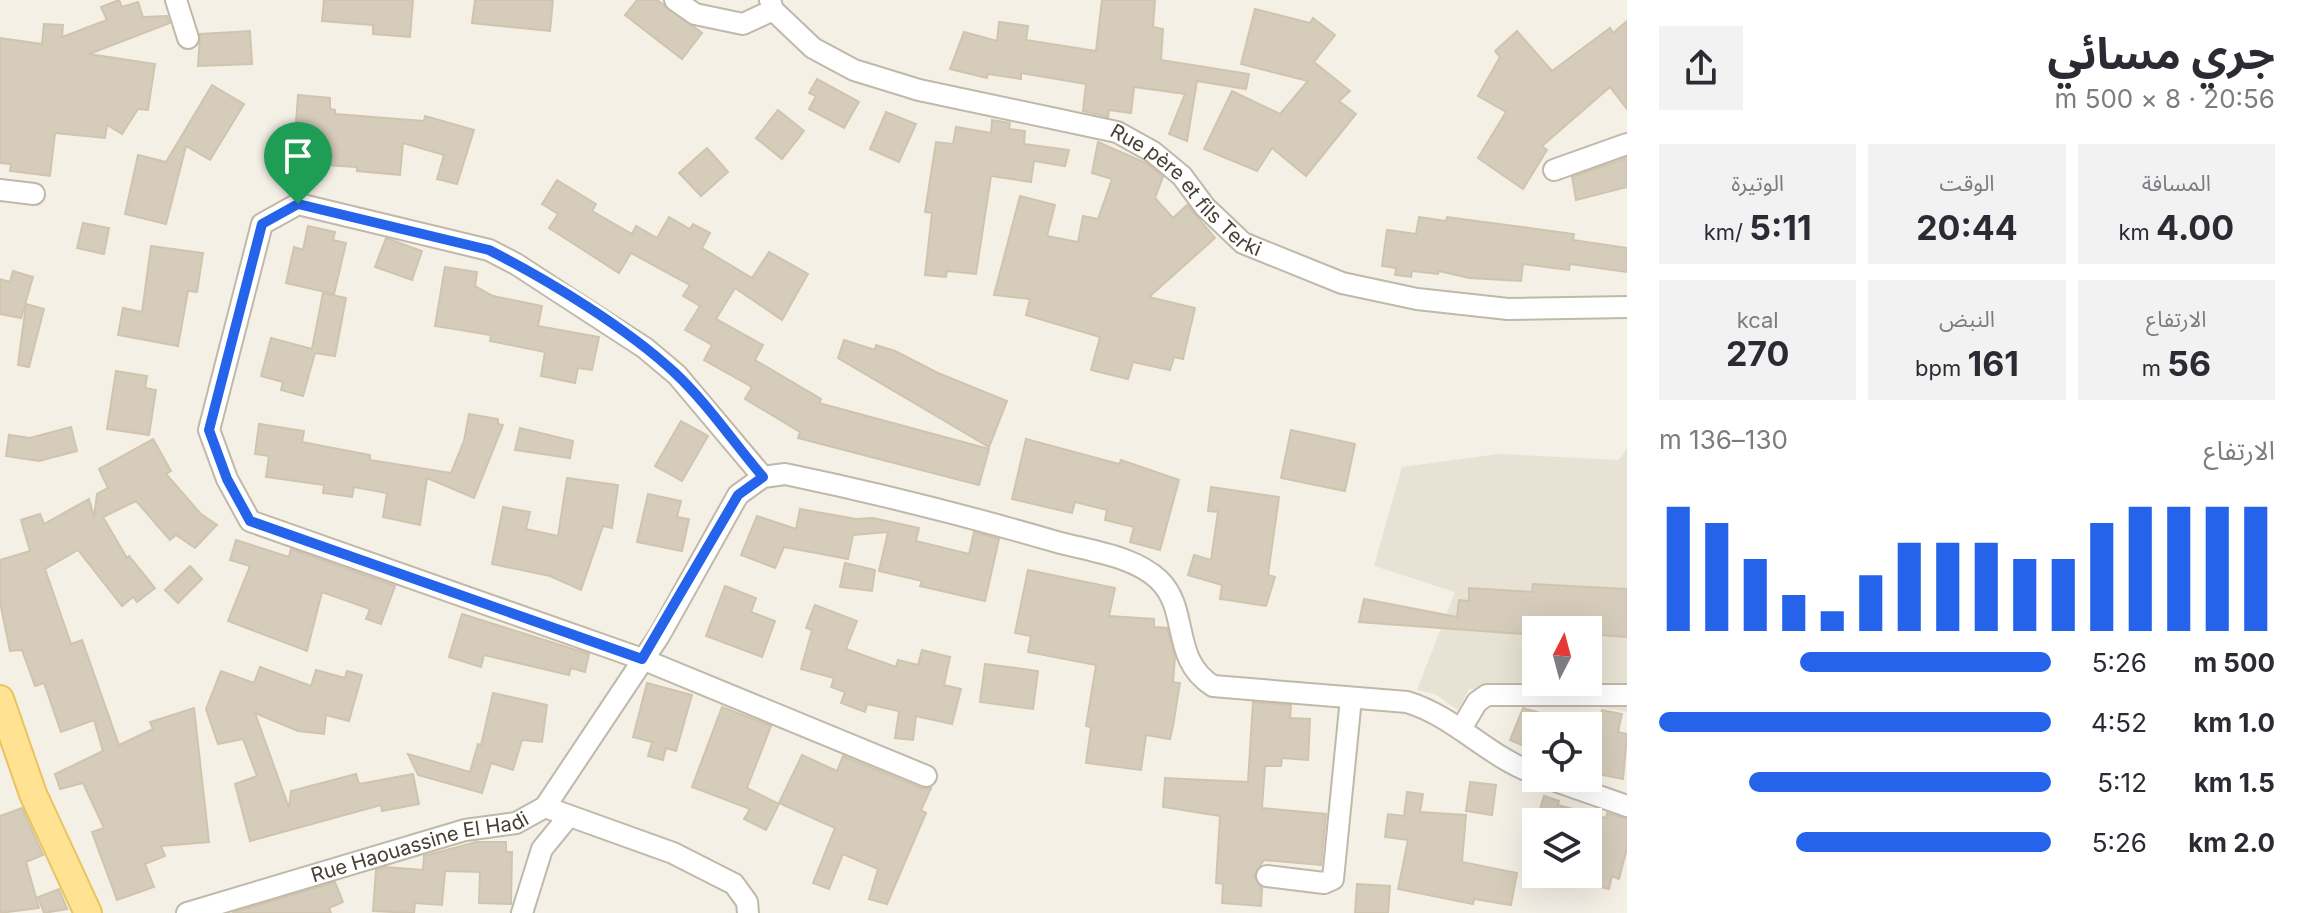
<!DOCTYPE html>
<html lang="ar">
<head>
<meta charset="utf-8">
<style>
  body { margin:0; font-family:Inter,"Noto Sans Arabic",sans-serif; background:#f2f2f3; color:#2b2b33; direction:rtl; height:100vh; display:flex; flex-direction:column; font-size:30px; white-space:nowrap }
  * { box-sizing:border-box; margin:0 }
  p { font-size:26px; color:#7c7c81 }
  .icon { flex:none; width:44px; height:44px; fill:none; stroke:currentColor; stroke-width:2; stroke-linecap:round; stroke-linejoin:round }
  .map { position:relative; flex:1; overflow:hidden; direction:ltr }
  .details { display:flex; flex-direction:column; background:#fff; width:680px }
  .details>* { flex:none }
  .needle { width:52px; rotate:6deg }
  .buttons { position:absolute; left:1522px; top:616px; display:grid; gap:16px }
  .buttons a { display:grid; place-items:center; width:80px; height:80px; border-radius:0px; background:#fff; box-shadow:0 8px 32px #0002; font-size:40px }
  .pin { position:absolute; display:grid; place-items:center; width:68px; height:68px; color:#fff; margin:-82px -34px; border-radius:50% 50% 50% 0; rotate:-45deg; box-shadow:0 0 8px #0007 }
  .pin .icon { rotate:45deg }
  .round { display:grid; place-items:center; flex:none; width:84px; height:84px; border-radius:0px; background:#f2f2f3 }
  .summary { display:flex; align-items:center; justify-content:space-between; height:136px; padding:0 32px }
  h1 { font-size:44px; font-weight:700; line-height:60px }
  .metrics { display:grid; grid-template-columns:repeat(3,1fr); gap:12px; height:136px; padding:8px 32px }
  .metrics div { display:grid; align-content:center; border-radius:0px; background:#f2f2f3; text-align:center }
  .metrics b { font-size:34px; font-weight:700 }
  .metrics small { font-size:22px; font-weight:400 }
  .metrics p { font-size:22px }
  .chart { height:224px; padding:16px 32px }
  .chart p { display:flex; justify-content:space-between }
  .chart svg { width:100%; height:144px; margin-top:8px; stroke:#2563eb; stroke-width:6 }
  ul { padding:0 32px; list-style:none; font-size:26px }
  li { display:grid; grid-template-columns:128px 96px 1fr; align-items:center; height:60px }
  li i { height:20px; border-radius:10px; background:#2563eb }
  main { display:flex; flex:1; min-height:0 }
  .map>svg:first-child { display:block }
  .residential { fill:#e8e2d4; fill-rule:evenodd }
  .building { fill:#d6ccbb; stroke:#d1c4ae; stroke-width:2 }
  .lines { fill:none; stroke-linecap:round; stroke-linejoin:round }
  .minor-casing { stroke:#c0b8a8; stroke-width:24 }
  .major-casing { stroke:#e9c35f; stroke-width:30 }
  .minor { stroke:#fff; stroke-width:20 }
  .major { stroke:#ffe393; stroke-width:26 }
  .route-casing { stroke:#fff; stroke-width:16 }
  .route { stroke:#2563eb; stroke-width:10 }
  .labels { text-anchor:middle; stroke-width:7; stroke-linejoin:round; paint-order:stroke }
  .street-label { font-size:20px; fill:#474035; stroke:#fff }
</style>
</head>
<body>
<main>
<section class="details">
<div class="summary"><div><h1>جري مسائي</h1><p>20:56 · 8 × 500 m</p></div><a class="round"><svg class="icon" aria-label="share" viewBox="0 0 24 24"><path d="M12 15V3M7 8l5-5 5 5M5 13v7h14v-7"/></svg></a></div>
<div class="metrics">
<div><p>المسافة</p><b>4.00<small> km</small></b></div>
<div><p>الوقت</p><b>20:44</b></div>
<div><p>الوتيرة</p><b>5:11<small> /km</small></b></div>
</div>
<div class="metrics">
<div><p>الارتفاع</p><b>56<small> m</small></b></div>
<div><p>النبض</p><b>161<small> bpm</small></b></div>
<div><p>kcal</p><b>270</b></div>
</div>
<div class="chart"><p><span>الارتفاع</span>130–136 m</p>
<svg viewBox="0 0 160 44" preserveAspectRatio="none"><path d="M5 44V6M15 44V11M25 44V22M35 44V33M45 44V38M55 44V27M65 44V17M75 44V17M85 44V17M95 44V22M105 44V22M115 44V11M125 44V6M135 44V6M145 44V6M155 44V6"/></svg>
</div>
<ul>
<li><b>500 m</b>5:26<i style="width:64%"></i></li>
<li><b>1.0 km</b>4:52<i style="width:100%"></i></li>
<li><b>1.5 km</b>5:12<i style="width:77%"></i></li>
<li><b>2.0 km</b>5:26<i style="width:65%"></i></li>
</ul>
</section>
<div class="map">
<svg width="1627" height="913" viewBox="0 0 1627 913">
  <rect width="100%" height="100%" fill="#f4f0e6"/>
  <!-- residential -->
  <path class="residential" d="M1627,448V712L1496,688L1469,689L1458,710L1435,694L1417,690L1455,592L1374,566L1402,467L1499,454L1619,460ZM1536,630H1588V682H1536Z"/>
  <!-- building -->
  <g class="building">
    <polygon points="119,0 122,7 138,2 143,17 167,16 170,23 89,54 155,64 148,110 138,109 122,134 107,125 105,138 55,133 50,176 10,171 11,164 0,163 0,38 42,44 44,24 63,25 62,37 107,20 101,7"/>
    <polygon points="324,0 413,0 410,37 373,34 373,25 322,21"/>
    <polygon points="475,0 553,0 550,31 472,23"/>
    <polygon points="637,0 657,0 702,33 682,59 625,15"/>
    <polygon points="1102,0 1155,0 1153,27 1163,29 1161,60 1249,74 1246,89 1197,81 1187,141 1169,134 1185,94 1134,87 1131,113 1109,110 1108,117 1083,111 1086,84 1021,73 1021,79 988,74 987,78 950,69 964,32 997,41 999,22 1028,26 1026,40 1096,51"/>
    <polygon points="1255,9 1310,23 1313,18 1335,35 1314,62 1350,91 1339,101 1356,114 1306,176 1272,148 1257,171 1204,149 1232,91 1280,114 1308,81 1241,64"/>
    <polygon points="1627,21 1627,109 1610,87 1542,146 1547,150 1523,189 1478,158 1506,112 1478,96 1500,57 1495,51 1517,31 1552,71 1610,28 1613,33"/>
    <polygon points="250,31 252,64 198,66 200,34"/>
    <polygon points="817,79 859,102 844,128 809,109 816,96 809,93"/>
    <polygon points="212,85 244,104 210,160 186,146 166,224 125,214 138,155 166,162"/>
    <polygon points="298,95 330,98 330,109 335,110 335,114 424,121 425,116 474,130 457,184 437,179 444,155 403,143 400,175 357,171 357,167 293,163"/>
    <polygon points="778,110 804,131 782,159 756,138"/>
    <polygon points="886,112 916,124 899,162 870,149"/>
    <polygon points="992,120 1010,123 1009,129 1025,131 1024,144 1069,150 1065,166 1034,161 1031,182 991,176 976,274 947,271 946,277 925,275 932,213 925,212 936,142 953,144 956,127 991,133"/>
    <polygon points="1098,142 1146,163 1163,177 1155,198 1173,218 1187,205 1215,238 1149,297 1195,308 1183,359 1174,357 1170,370 1133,362 1128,379 1091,370 1100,337 1026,315 1030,299 994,295 1020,196 1055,205 1047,236 1078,242 1083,216 1098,219 1112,179 1092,173"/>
    <polygon points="707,148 728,172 701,196 679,173"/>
    <polygon points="1627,158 1627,187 1576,200 1572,177"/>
    <polygon points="557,180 596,204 592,211 632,234 636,226 657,238 669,217 690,229 693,224 710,233 702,248 752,278 769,252 808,274 782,320 735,288 716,319 763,345 755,360 821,399 819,403 989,449 979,485 798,438 800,432 745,399 752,387 704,360 712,345 685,330 700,306 683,296 690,285 631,253 619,273 549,228 558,214 542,204"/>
    <polygon points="1419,217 1446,221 1447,217 1574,234 1573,240 1627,248 1627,272 1570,264 1569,270 1523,264 1521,281 1469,278 1439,271 1438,274 1412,271 1411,277 1395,275 1396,268 1382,266 1387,230 1416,234"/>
    <polygon points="83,223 109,228 104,254 77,248"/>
    <polygon points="308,226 335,232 333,240 346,243 334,294 286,283 294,247 303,250"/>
    <polygon points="386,238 422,251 412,280 375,267"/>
    <polygon points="151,246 203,253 197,292 188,291 178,346 118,335 123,308 142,312"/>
    <polygon points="445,267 477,272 475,286 493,296 542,306 538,326 599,337 592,370 578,368 575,383 541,376 545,352 490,341 491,335 435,326"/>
    <polygon points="13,271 33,277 21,318 0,314 0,279 10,282"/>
    <polygon points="323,293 346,298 335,356 315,353 303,396 281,390 283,382 261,376 271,338 312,349"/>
    <polygon points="26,304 44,309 29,367 18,365"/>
    <polygon points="844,340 875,350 876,345 895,351 938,373 1007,401 989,447 838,358"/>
    <polygon points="116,371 147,376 145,388 156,390 149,435 107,429"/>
    <polygon points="469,414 498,419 498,424 503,425 474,498 427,478 420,525 383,517 387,493 354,487 352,497 323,493 324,485 266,477 269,456 255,454 259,424 304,431 302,442 370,455 370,460 451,473 464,441"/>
    <polygon points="681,421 708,436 682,481 655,466"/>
    <polygon points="71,427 77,451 39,461 6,456 9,435 30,438"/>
    <polygon points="520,428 573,441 570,458 515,450"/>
    <polygon points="1291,430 1355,444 1345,491 1281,478"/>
    <polygon points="153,439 171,471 166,474 201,514 217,525 195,548 176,535 170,540 136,501 103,517 127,558 129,556 155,588 137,602 133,597 122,606 78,550 45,569 71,644 82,640 119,745 153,729 150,722 194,708 209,842 161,846 165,856 145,864 154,887 117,900 92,832 104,828 83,783 60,789 55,774 103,751 94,720 61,732 44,683 35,686 22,650 10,651 0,602 0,560 30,551 21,520 40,514 44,524 89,499 94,517 97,494 108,488 99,469"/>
    <polygon points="1026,439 1119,464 1121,460 1179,480 1160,550 1130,542 1134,527 1105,520 1107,510 1075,502 1072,513 1012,499"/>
    <polygon points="567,478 618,485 612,528 603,526 581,590 550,576 492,564 503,507 530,512 526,529 558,536"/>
    <polygon points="1211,487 1279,497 1268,575 1275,577 1266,606 1220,599 1222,585 1188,575 1194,555 1211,560 1218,512 1208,511"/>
    <polygon points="648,494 681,501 677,517 689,519 682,551 637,542"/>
    <polygon points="800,509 856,519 873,518 919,528 916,541 969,554 974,532 999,539 985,601 920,586 922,581 879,571 888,532 853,535 848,559 784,547 775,568 741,555 757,516 796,529"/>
    <polygon points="236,540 289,557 291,549 395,586 381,624 366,619 370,609 322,592 307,651 228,621 250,566 230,560"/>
    <polygon points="845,563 875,570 872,591 840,587"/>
    <polygon points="190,566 202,579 178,603 165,590"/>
    <polygon points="1028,570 1115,588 1109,616 1154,619 1154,627 1167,628 1175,657 1173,682 1180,683 1173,726 1170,739 1146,735 1141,770 1086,763 1091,727 1086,726 1096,665 1028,652 1031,636 1015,633"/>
    <polygon points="1533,584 1627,589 1627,637 1588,634 1588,630 1536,630 1536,635 1359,622 1364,599 1457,617 1459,600 1469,601 1469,588 1532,592"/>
    <polygon points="725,586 756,598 751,612 775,621 762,657 706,636"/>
    <polygon points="815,605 857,621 846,649 896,667 898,660 918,665 922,650 950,657 944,685 961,689 952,724 916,716 913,740 895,738 899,711 867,704 865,712 841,703 845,692 831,687 834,678 801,669 812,630 806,628"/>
    <polygon points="462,614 589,654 585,672 571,668 569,675 484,655 481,667 449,657"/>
    <polygon points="985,664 1038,671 1033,709 980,702"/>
    <polygon points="260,667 311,686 316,670 345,678 347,671 362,675 349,721 326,715 324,734 298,731 255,713 289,808 291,791 356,774 359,784 413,774 419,804 382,811 381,805 250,841 235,784 257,776 243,739 218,744 206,709 221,671 254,683"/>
    <polygon points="647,683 692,695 676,751 666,748 663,760 648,756 652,742 633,737"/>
    <polygon points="493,693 547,705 542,742 522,740 513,770 491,763 482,793 418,775 408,754 470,772 478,744 481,745"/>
    <polygon points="1253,702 1291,705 1290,718 1310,719 1308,760 1282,758 1281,766 1265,766 1262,808 1326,814 1321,865 1264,860 1254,875 1262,888 1261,906 1222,903 1223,884 1216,883 1220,816 1163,807 1165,778 1248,782"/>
    <polygon points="722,707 771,726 747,788 779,804 766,830 744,819 750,809 692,787"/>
    <polygon points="1523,708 1540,713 1526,747 1510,740"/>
    <polygon points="1602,710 1622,714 1618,732 1627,734 1623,779 1588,772"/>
    <polygon points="802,755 837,771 843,756 921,788 931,788 921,810 926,813 887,904 869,899 878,869 843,854 829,889 813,883 835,828 779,803"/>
    <polygon points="1470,782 1496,785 1492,815 1466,811"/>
    <polygon points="1407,792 1423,794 1420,812 1466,815 1462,862 1517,873 1511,905 1474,899 1473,904 1398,889 1408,840 1385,837 1388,814 1404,816"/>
    <polygon points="1544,796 1559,801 1558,805 1606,818 1607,813 1627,819 1627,848 1619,879 1612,876 1609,889 1588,884 1588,822 1536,822"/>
    <polygon points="22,808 43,855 26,862 39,908 0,913 0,816"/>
    <polygon points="476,842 506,842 506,852 512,852 511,904 479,903 480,872 445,871 442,905 415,903 414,913 373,911 376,870 385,867 423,870 424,856"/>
    <polygon points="335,882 343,902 329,908 331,913 232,913"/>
    <polygon points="1357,884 1390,886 1388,913 1355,913"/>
    <polygon points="59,889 67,909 44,913 38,897"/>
  </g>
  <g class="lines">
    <!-- minor casing -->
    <g class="minor-casing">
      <g id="minor">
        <polyline points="176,0 188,38"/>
        <polyline points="675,0 695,14 743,24 773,10"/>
        <path id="s1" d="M770,0L773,10L813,48L854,70L919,90L1117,132L1153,152L1182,176L1205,207L1243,243L1342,283L1417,299L1508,309L1627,307"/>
        <polyline points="1554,170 1627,144"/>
        <polyline points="0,190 34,194"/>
        <polyline points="763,477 677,375 645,348 516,264 489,250 298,204 262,224 209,430 227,479 250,521 642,659 926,776"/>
        <polyline points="1461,729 1477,702 1487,695 1627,695"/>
        <polyline points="1547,778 1627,806"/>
        <polyline points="545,807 673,853 734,884 747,902 748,913"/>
        <polyline points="1267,876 1324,883 1333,879 1351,698"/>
        <path id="s2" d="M187,913L465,830L516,823L545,807L659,636L738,495L763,477L785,474C877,493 968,516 1057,542C1090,551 1134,556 1159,580C1190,610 1170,659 1213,686L1407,702C1456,717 1488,757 1536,774"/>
        <polyline points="522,913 542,849 569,816"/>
      </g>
    </g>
    <!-- major casing -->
    <g class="major-casing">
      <polyline id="major" points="0,699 33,794 88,913"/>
    </g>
    <!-- minor -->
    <use href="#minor" class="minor"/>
    <!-- major -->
    <use href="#major" class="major"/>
  </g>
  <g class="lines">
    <!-- route casing -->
    <g class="route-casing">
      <path id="route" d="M298,204L489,250C548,280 627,328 675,373C707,403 734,443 763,477L738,495L642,659L250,521L227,479L209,430L262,224Z"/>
    </g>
    <!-- route -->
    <use href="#route" class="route"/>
  </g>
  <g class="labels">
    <!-- street labels -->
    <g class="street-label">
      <text dy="7" stroke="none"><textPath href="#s1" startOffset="474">Rue père et fils Terki</textPath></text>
      <text dy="7" stroke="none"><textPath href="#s2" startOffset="242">Rue Haouassine El Hadi</textPath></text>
    </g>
  </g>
</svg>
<div class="buttons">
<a><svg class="needle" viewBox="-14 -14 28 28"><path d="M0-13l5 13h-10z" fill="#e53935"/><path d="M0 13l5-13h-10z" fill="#7c7c81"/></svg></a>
<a><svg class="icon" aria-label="locate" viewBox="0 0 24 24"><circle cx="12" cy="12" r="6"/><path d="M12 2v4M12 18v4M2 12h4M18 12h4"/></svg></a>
<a><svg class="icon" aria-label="layers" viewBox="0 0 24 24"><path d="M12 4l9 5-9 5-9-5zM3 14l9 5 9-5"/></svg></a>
</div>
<div class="pin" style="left:298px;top:204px;background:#1e9e55"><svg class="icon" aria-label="arrive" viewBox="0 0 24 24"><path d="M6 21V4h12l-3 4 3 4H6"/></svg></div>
</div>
</main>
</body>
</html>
